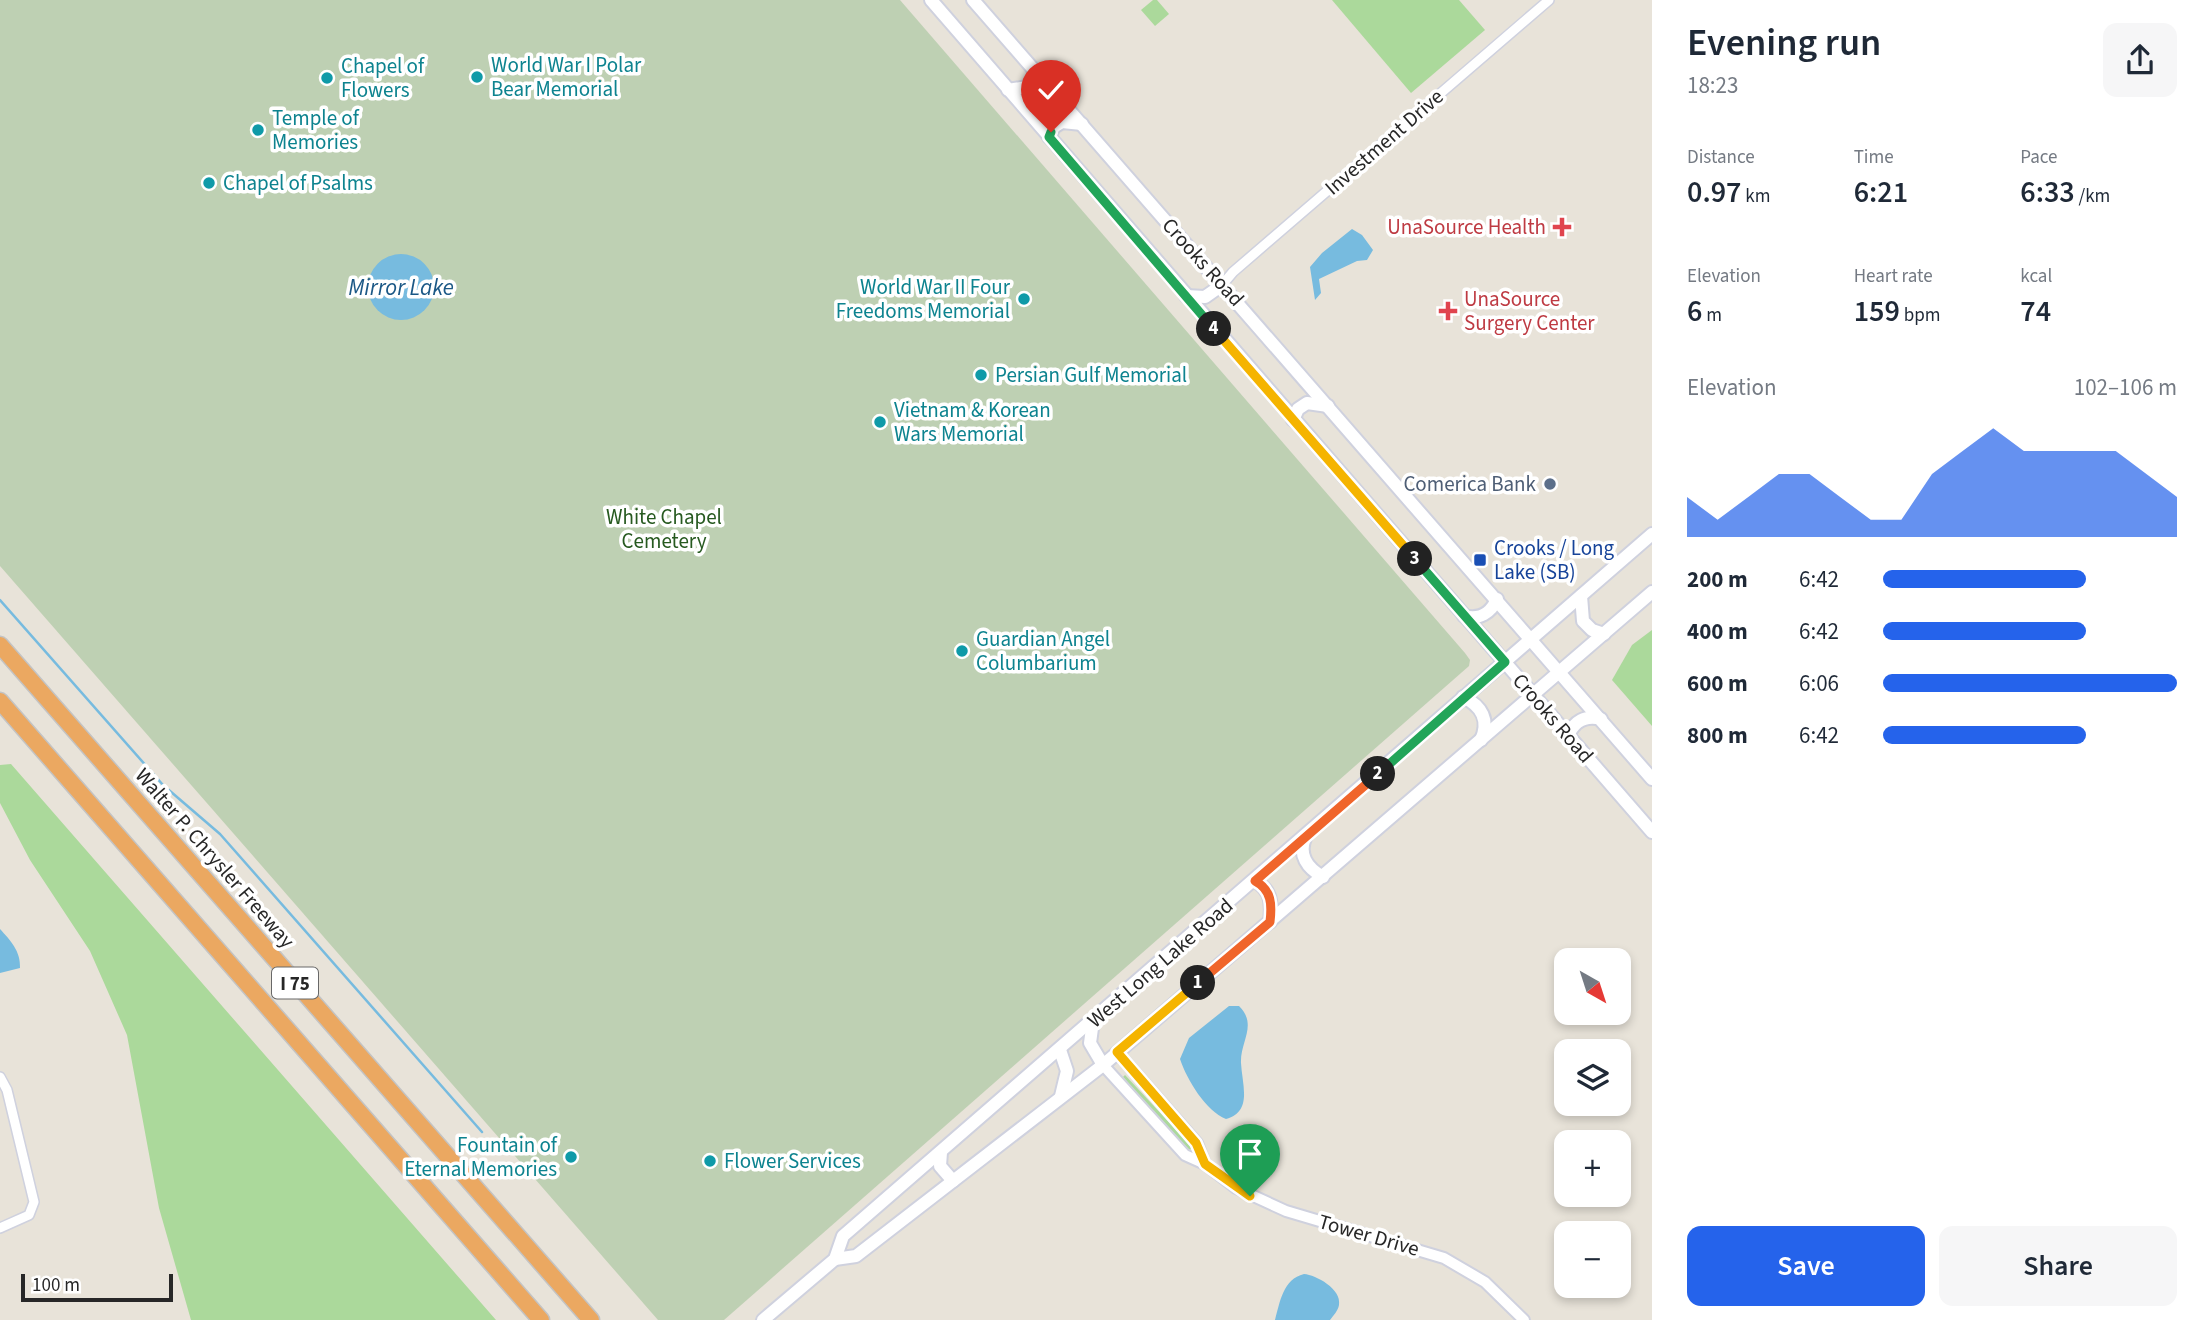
<!DOCTYPE html>
<html lang="en">
<head>
<meta charset="utf-8">
<style>
  body { margin:0; font-family:"Source Sans 3",sans-serif; background:#f6f6f7; color:#1f2937; height:100vh; display:flex; flex-direction:column; font-size:26px; white-space:nowrap }
  * { box-sizing:border-box; margin:0 }
  p { font-size:23px; color:#747a83 }
  .icon { flex:none; width:38px; height:38px; fill:none; stroke:currentColor; stroke-width:2; stroke-linecap:round; stroke-linejoin:round }
  .map { position:relative; flex:1; overflow:hidden }
  .panel { display:flex; flex-direction:column; background:#fff; width:560px }
  .panel>* { flex:none }
  .needle { width:46px; rotate:141deg }
  .controls { position:absolute; left:1554px; top:948px; display:grid; gap:14px }
  .controls a { display:grid; place-items:center; width:77px; height:77px; border-radius:14px; background:#fff; box-shadow:0 4px 10px #0003; font-size:35px }
  .scale { position:absolute; left:21px; bottom:18px; width:152px; box-sizing:border-box; padding-left:7px; border:4px solid #272727; border-top:0; font-size:19px; line-height:24px; white-space:nowrap; color:#272727; -webkit-text-stroke:5px #fff; paint-order:stroke }
  .pin { position:absolute; display:grid; place-items:center; width:60px; height:60px; color:#fff; margin:-72px -30px; border-radius:50% 50% 50% 0; rotate:-45deg; box-shadow:0 0 7px #0007 }
  .pin .icon { rotate:45deg }
  .km { position:absolute; width:35px; height:35px; margin:-18px; border-radius:50%; background:#222; color:#fff; font-size:19px; line-height:35px; text-align:center }
  .round { display:grid; place-items:center; flex:none; width:74px; height:74px; border-radius:14px; background:#f6f6f7 }
  .overview { display:flex; align-items:center; justify-content:space-between; height:119px; padding:0 35px }
  h1 { font-size:38px; font-weight:600; line-height:52px }
  .metrics { display:grid; grid-template-columns:repeat(3,1fr); gap:10px; height:119px; padding:7px 35px }
  .metrics div { display:grid; align-content:center }
  .metrics b { font-size:30px; font-weight:600 }
  .metrics small { font-size:19px; font-weight:400 }
  .metrics p { font-size:19px }
  .chart { height:196px; padding:14px 35px }
  .chart p { display:flex; justify-content:space-between }
  .chart svg { width:100%; height:126px; margin-top:7px; fill:#2563eb; opacity:.7 }
  .button { display:flex; gap:14px; margin-top:auto; padding:14px 35px }
  .button a { flex:1; height:80px; border-radius:14px; background:#2563eb; color:#fff; font-size:28px; font-weight:600; line-height:80px; text-align:center }
  .button a+a { background:#f6f6f7; color:#1f2937 }
  ul { padding:0 35px; list-style:none; font-size:23px }
  li { display:grid; grid-template-columns:112px 84px 1fr; align-items:center; height:52px }
  li i { height:18px; border-radius:9px; background:#2563eb }
  main { display:flex; flex:1; min-height:0 }
  .map>svg:first-child { display:block }
  .green { fill:#abd99b }
  .cemetery { fill:#bed0b3 }
  .water { fill:#77bbdf }
  .lines { fill:none; stroke-linecap:round; stroke-linejoin:round }
  .stream { stroke:#77bbdf; stroke-width:2.5 }
  .minor-casing { stroke:#cfd1de; stroke-width:12 }
  .tertiary-casing { stroke:#cfd1de; stroke-width:14 }
  .secondary-casing { stroke:#cfd1de; stroke-width:16 }
  .motorway-casing { stroke:#c3c3c3; stroke-width:19 }
  .minor { stroke:#fff; stroke-width:9 }
  .tertiary { stroke:#fff; stroke-width:10 }
  .secondary { stroke:#fff; stroke-width:12 }
  .motorway { stroke:#eba861; stroke-width:16 }
  .split-1-casing { stroke:#fff; stroke-width:14 }
  .split-2-casing { stroke:#fff; stroke-width:14 }
  .split-3-casing { stroke:#fff; stroke-width:14 }
  .split-4-casing { stroke:#fff; stroke-width:14 }
  .split-5-casing { stroke:#fff; stroke-width:14 }
  .split-1 { stroke:#f5b400; stroke-width:9 }
  .split-2 { stroke:#f0652b; stroke-width:9 }
  .split-3 { stroke:#22a559; stroke-width:9 }
  .split-4 { stroke:#f5b400; stroke-width:9 }
  .split-5 { stroke:#22a559; stroke-width:9 }
  .culture-dot { fill:#0f9aa8; stroke:#fff; stroke-width:2.5 }
  .health-dot { fill:#e0444e; stroke:#fff; stroke-width:2.5 }
  .service-dot { fill:#5c6f8a; stroke:#fff; stroke-width:2.5 }
  .transit-dot { fill:#1a4fb4; stroke:#fff; stroke-width:2.5 }
  .labels { text-anchor:middle; stroke-width:7; stroke-linejoin:round; paint-order:stroke }
  .shield { fill:#fff; stroke:#686868; stroke-width:2 }
  .shield-label { font-size:19px; font-weight:bold; fill:#272727 }
  .culture-label { font-size:21px; fill:#0d838f; stroke:#fff; text-anchor:start }
  .street-label { font-size:21px; fill:#272727; stroke:#fff }
  .health-label { font-size:21px; fill:#be3a42; stroke:#fff; text-anchor:end }
  .service-label { font-size:21px; fill:#4e5e75; stroke:#fff; text-anchor:end }
  .park-label { font-size:21px; fill:#275a20; stroke:#fff }
  .transit-label { font-size:21px; fill:#164399; stroke:#fff; text-anchor:start }
  .water-label { font-size:23px; font-style:italic; fill:#1b5886; stroke:#fff }
</style>
</head>
<body>
<main>
<div class="map">
<svg width="1652" height="1320" viewBox="0 0 1652 1320">
  <rect width="100%" height="100%" fill="#e8e3d9"/>
  <!-- green -->
  <g class="green">
    <polygon points="1153,0 1157,0 1169,14 1155,26 1141,10"/>
    <polygon points="1332,0 1459,0 1485,30 1411,93"/>
    <polygon points="1652,630 1652,726 1612,680 1632,645"/>
    <polygon points="11,764 496,1320 191,1320 159,1208 127,1035 90,951 30,860 0,803 0,765"/>
    <polygon points="1125,1075 1192,1147 1192,1149 1188,1150 1123,1077"/>
  </g>
  <!-- cemetery -->
  <polygon class="cemetery" points="0,0 900,0 1465,653 1470,660 1469,666 724,1320 658,1320 0,566"/>
  <!-- water -->
  <g class="water">
    <polygon points="1352,229 1362,235 1373,250 1367,260 1357,261 1319,279 1321,293 1315,300 1310,267 1322,253"/>
    <circle cx="401" cy="287" r="33"/>
    <path d="M0,929C10,940 21,951 20,968L0,973Z"/>
    <path d="M1229,1006H1239C1258,1025 1240,1041 1241,1063C1242,1084 1253,1112 1226,1119C1206,1111 1187,1080 1180,1059L1189,1038Z"/>
    <path d="M1304,1274C1316,1275 1342,1289 1339,1305C1338,1311 1333,1316 1330,1320H1275C1280,1302 1283,1279 1304,1274Z"/>
  </g>
  <g class="lines">
    <!-- stream -->
    <polyline class="stream" points="0,600 163,785 220,834 482,1132"/>
    <!-- minor casing -->
    <g class="minor-casing">
      <g id="minor">
        <polyline points="1222,285 1233,272 1549,0"/>
        <polyline points="0,1077 7,1090 34,1202 29,1215 0,1228"/>
      </g>
    </g>
    <!-- tertiary casing -->
    <g class="tertiary-casing">
      <g id="tertiary">
        <polyline points="1117,1052 1197,1143 1205,1164"/>
        <polyline points="1103,1065 1185,1155 1205,1164 1236,1188 1286,1211 1444,1258 1485,1282 1524,1320"/>
      </g>
    </g>
    <!-- secondary casing -->
    <g class="secondary-casing">
      <g id="secondary">
        <polyline points="931,0 1652,832"/>
        <polyline points="973,0 1652,779"/>
        <polyline points="1008,90 1027,87 1037,71"/>
        <polyline points="1049,137 1054,127 1062,122 1082,124"/>
        <polyline points="1186,296 1205,297 1222,285"/>
        <polyline points="1293,420 1298,409 1307,403 1328,406"/>
        <polyline points="1581,596 1583,621 1592,630 1604,634"/>
        <path d="M1464,616C1479,620 1491,613 1497,599"/>
        <path d="M1463,697C1482,706 1490,720 1481,740"/>
        <path d="M1568,736C1574,721 1585,715 1601,719"/>
        <path d="M1305,838C1298,855 1307,868 1323,877"/>
        <path d="M1255,881C1272,890 1272,905 1270,922"/>
        <polyline points="1093,1021 1090,1043 1103,1065"/>
        <polyline points="1060,1050 1067,1071 1061,1096"/>
        <polyline points="941,1152 940,1166 953,1181"/>
        <polyline points="835,1259 856,1256 1103,1065 1652,592"/>
        <polyline points="763,1320 835,1259 843,1236 1652,534"/>
      </g>
    </g>
    <!-- motorway casing -->
    <g class="motorway-casing">
      <g id="motorway">
        <polyline points="0,645 591,1320"/>
        <polyline points="0,701 541,1320"/>
      </g>
    </g>
    <!-- minor -->
    <use href="#minor" class="minor"/>
    <!-- tertiary -->
    <use href="#tertiary" class="tertiary"/>
    <!-- secondary -->
    <use href="#secondary" class="secondary"/>
    <!-- motorway -->
    <use href="#motorway" class="motorway"/>
  </g>
  <g class="lines">
    <!-- split-1 casing -->
    <g class="split-1-casing">
      <polyline id="split-1" points="1198,983 1117,1052 1196,1143 1205,1164 1250,1196"/>
    </g>
    <!-- split-2 casing -->
    <g class="split-2-casing">
      <path id="split-2" d="M1198,983L1270,922C1272,905 1272,890 1255,881L1378,774"/>
    </g>
    <!-- split-3 casing -->
    <g class="split-3-casing">
      <polyline id="split-3" points="1378,774 1505,662 1415,559"/>
    </g>
    <!-- split-4 casing -->
    <g class="split-4-casing">
      <polyline id="split-4" points="1214,329 1415,559"/>
    </g>
    <!-- split-5 casing -->
    <g class="split-5-casing">
      <polyline id="split-5" points="1051,132 1049,137 1214,329"/>
    </g>
    <!-- split-1 -->
    <use href="#split-1" class="split-1"/>
    <!-- split-2 -->
    <use href="#split-2" class="split-2"/>
    <!-- split-3 -->
    <use href="#split-3" class="split-3"/>
    <!-- split-4 -->
    <use href="#split-4" class="split-4"/>
    <!-- split-5 -->
    <use href="#split-5" class="split-5"/>
  </g>
  <!-- markers -->
  <g class="culture-dot">
    <circle cx="477" cy="77" r="7"/>
    <circle cx="327" cy="78" r="7"/>
    <circle cx="258" cy="130" r="7"/>
    <circle cx="209" cy="183" r="7"/>
    <circle cx="1024" cy="299" r="7"/>
    <circle cx="981" cy="375" r="7"/>
    <circle cx="880" cy="422" r="7"/>
    <circle cx="962" cy="651" r="7"/>
    <circle cx="571" cy="1157" r="7"/>
    <circle cx="710" cy="1161" r="7"/>
  </g>
  <g class="health-dot">
    <path d="M1558.5 216.5h7v7h7v7h-7v7h-7v-7h-7v-7h7z"/>
    <path d="M1444.5 300.5h7v7h7v7h-7v7h-7v-7h-7v-7h7z"/>
  </g>
  <circle class="service-dot" cx="1550" cy="484" r="7"/>
  <rect class="transit-dot" x="1473" y="553" width="14" height="14" rx="3.5"/>
  <g class="labels">
    <!-- shield labels -->
    <rect class="shield" x="272" y="967.5" width="46" height="31" rx="5"/>
    <g class="shield-label">
      <text x="295" y="990">I 75</text>
    </g>
    <!-- culture labels -->
    <g class="culture-label">
      <text x="491" y="72">World War I Polar<tspan x="491" dy="24">Bear Memorial</tspan></text>
      <text x="341" y="73">Chapel of<tspan x="341" dy="24">Flowers</tspan></text>
      <text x="272" y="125">Temple of<tspan x="272" dy="24">Memories</tspan></text>
      <text x="223" y="190">Chapel of Psalms</text>
      <text x="1010" y="294" text-anchor="end">World War II Four<tspan x="1010" dy="24">Freedoms Memorial</tspan></text>
      <text x="995" y="382">Persian Gulf Memorial</text>
      <text x="894" y="417">Vietnam &amp; Korean<tspan x="894" dy="24">Wars Memorial</tspan></text>
      <text x="976" y="646">Guardian Angel<tspan x="976" dy="24">Columbarium</tspan></text>
      <text x="557" y="1152" text-anchor="end">Fountain of<tspan x="557" dy="24">Eternal Memories</tspan></text>
      <text x="724" y="1168">Flower Services</text>
    </g>
    <!-- street labels -->
    <g class="street-label">
      <text transform="translate(1384 142) rotate(-41)" y="7">Investment Drive</text>
      <text transform="translate(1203 262) rotate(48)" y="7">Crooks Road</text>
      <text transform="translate(1553 718) rotate(49)" y="7">Crooks Road</text>
      <text transform="translate(215 858) rotate(49)" y="7">Walter P. Chrysler Freeway</text>
      <text transform="translate(1160 963) rotate(-41)" y="7">West Long Lake Road</text>
      <text transform="translate(1369 1235) rotate(16)" y="7">Tower Drive</text>
    </g>
    <!-- health labels -->
    <g class="health-label">
      <text x="1546" y="234">UnaSource Health</text>
      <text x="1464" y="306" text-anchor="start">UnaSource<tspan x="1464" dy="24">Surgery Center</tspan></text>
    </g>
    <!-- service labels -->
    <g class="service-label">
      <text x="1536" y="491">Comerica Bank</text>
    </g>
    <!-- park labels -->
    <g class="park-label">
      <text x="664" y="524">White Chapel<tspan x="664" dy="24">Cemetery</tspan></text>
    </g>
    <!-- transit labels -->
    <g class="transit-label">
      <text x="1494" y="555">Crooks / Long<tspan x="1494" dy="24">Lake (SB)</tspan></text>
    </g>
    <!-- water labels -->
    <g class="water-label">
      <text x="401" y="295">Mirror Lake</text>
    </g>
  </g>
</svg>
<div class="controls">
<a><svg class="needle" viewBox="-14 -14 28 28"><path d="M0-13l5 13h-10z" fill="#e53935"/><path d="M0 13l5-13h-10z" fill="#747a83"/></svg></a>
<a><svg class="icon" aria-label="layers" viewBox="0 0 24 24"><path d="M12 4l9 5-9 5-9-5zM3 14l9 5 9-5"/></svg></a>
<a>+</a>
<a>−</a>
</div>
<div class="scale">100 m</div>
<div class="pin" style="left:1250px;top:1196px;background:#1e9e55"><svg class="icon" aria-label="arrive" viewBox="0 0 24 24"><path d="M6 21V4h12l-3 4 3 4H6"/></svg></div>
<div class="pin" style="left:1051px;top:132px;background:#d93025"><svg class="icon" aria-label="check" viewBox="0 0 24 24"><path d="M5 12l5 5 9-10"/></svg></div>
<b class="km" style="left:1198px;top:983px">1</b>
<b class="km" style="left:1378px;top:774px">2</b>
<b class="km" style="left:1415px;top:559px">3</b>
<b class="km" style="left:1214px;top:329px">4</b>
</div>
<section class="panel">
<div class="overview"><div><h1>Evening run</h1><p>18:23</p></div><a class="round"><svg class="icon" aria-label="share" viewBox="0 0 24 24"><path d="M12 15V3M7 8l5-5 5 5M5 13v7h14v-7"/></svg></a></div>
<div class="metrics">
<div><p>Distance</p><b>0.97<small> km</small></b></div>
<div><p>Time</p><b>6:21</b></div>
<div><p>Pace</p><b>6:33<small> /km</small></b></div>
</div>
<div class="metrics">
<div><p>Elevation</p><b>6<small> m</small></b></div>
<div><p>Heart rate</p><b>159<small> bpm</small></b></div>
<div><p>kcal</p><b>74</b></div>
</div>
<div class="chart"><p><span>Elevation</span>102–106 m</p>
<svg viewBox="0 0 160 44" preserveAspectRatio="none"><path d="M0 44V30L10 38L20 30L30 22L40 22L50 30L60 38L70 38L80 22L90 14L100 6L110 14L120 14L130 14L140 14L150 22L160 30V44z"/></svg>
</div>
<ul>
<li><b>200 m</b>6:42<i style="width:69%"></i></li>
<li><b>400 m</b>6:42<i style="width:69%"></i></li>
<li><b>600 m</b>6:06<i style="width:100%"></i></li>
<li><b>800 m</b>6:42<i style="width:69%"></i></li>
</ul>
<div class="button"><a>Save</a><a>Share</a></div>
</section>
</main>
</body>
</html>
